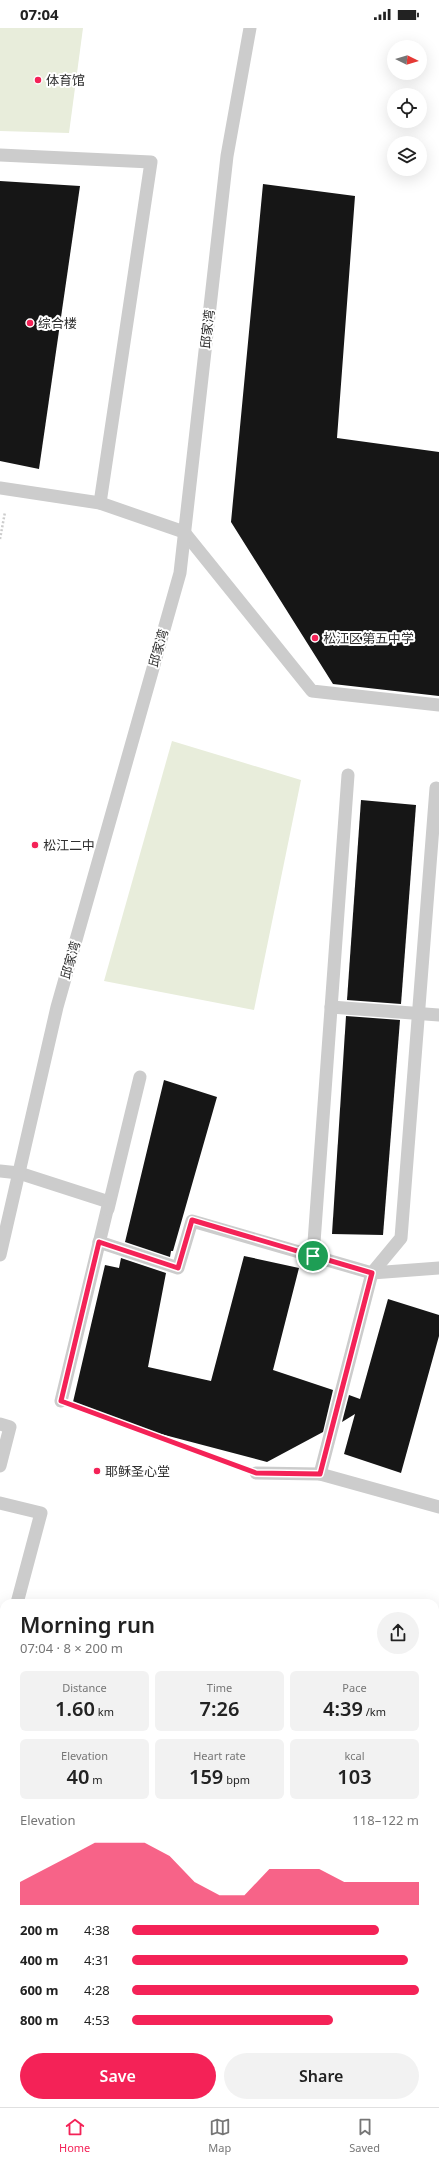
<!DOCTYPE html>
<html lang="en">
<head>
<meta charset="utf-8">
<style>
  body { margin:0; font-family:"Noto Sans","Noto Sans SC",sans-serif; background:#f2f2f2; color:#222; height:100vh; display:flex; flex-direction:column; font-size:15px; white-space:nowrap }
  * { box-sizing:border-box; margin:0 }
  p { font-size:13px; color:#767676 }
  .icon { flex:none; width:22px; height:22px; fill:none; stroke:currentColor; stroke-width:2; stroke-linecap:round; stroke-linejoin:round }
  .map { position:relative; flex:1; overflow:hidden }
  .side { position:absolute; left:0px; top:1571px; width:439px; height:508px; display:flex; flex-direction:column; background:#fff; border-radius:12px 12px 0 0; box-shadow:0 4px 16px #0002 }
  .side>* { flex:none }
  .needle { width:26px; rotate:95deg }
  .tools { position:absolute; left:387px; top:12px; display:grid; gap:8px }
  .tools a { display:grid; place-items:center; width:40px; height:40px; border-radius:50%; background:#fff; box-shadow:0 4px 16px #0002; font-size:20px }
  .pin { position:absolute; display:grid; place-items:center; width:34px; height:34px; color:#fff; margin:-17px; border:2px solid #fff; border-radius:50%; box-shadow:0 1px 4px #0007 }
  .round { display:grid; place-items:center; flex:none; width:42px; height:42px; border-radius:21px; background:#f2f2f2 }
  .overview { display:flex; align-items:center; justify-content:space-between; height:68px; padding:0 20px }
  h1 { font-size:22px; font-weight:600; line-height:30px }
  .metrics { display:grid; grid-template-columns:repeat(3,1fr); gap:6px; height:68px; padding:4px 20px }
  .metrics div { display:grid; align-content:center; border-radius:6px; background:#f2f2f2; text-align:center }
  .metrics b { font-size:20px; font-weight:600 }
  .metrics small { font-size:11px; font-weight:400 }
  .metrics p { font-size:11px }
  .chart { height:112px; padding:8px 20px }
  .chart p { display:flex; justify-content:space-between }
  .chart svg { width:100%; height:72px; margin-top:4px; fill:#f42257; opacity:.7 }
  .primary-button { display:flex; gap:8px; margin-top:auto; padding:8px 20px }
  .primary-button a { flex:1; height:46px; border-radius:24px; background:#f42257; color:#fff; font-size:16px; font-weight:600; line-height:46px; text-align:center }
  .primary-button a+a { background:#f2f2f2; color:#222 }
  ul { padding:0 20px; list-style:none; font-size:13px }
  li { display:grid; grid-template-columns:64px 48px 1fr; align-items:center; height:30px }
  li i { height:10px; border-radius:5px; background:#f42257 }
  .status { display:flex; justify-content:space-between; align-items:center; height:28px; padding:0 20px; background:#fff; direction:ltr }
  .status svg { height:11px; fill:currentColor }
  .tab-bar { display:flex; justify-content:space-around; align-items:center; height:56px; border-top:1px solid #e0e0e0; background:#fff; font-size:11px; color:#767676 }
  .tab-bar a { display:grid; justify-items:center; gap:2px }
  .tab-bar .on { color:#f42257 }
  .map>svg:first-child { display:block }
  .green { fill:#e8eddb }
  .building { fill:#161616 }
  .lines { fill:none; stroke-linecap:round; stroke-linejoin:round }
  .path { stroke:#ccc; stroke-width:2.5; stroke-dasharray:2 2; stroke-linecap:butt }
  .service { stroke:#ccc; stroke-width:13 }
  .tertiary { stroke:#ccc; stroke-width:22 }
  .route-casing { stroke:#fff; stroke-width:8 }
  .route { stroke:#f42257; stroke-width:5 }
  .poi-dot { fill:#f42257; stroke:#fff; stroke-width:1.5 }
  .labels { text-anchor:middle; stroke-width:4; stroke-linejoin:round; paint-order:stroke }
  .poi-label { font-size:13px; fill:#2f2f2f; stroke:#fff; text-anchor:start }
  .street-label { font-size:13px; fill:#2f2f2f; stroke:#fff }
</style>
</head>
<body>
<div class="status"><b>07:04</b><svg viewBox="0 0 49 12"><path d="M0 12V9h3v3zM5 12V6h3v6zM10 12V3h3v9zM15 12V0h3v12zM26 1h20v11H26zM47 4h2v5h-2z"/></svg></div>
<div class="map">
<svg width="439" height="2079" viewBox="0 0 439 2079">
  <rect width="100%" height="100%" fill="#fff"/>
  <!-- green -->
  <g class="green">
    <polygon points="0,0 83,0 69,105 0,103"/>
    <polygon points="172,713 301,752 254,982 104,953"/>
  </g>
  <!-- building -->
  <g class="building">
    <polygon points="0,153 80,158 39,441 0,433"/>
    <polygon points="263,156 355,168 337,410 439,424 439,668 333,656 231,494"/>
    <polygon points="361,772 416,777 401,976 347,972"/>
    <polygon points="346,988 400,992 383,1207 332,1206"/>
    <polygon points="164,1052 217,1069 173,1223 171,1223 170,1229 125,1214"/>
    <polygon points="244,1228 299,1240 273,1342 333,1362 323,1404 267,1434 138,1400 73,1374 105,1237 119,1240 121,1230 166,1245 148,1339 211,1353"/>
    <polygon points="388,1271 439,1287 439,1308 401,1445 344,1426 355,1386 342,1394 349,1367 360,1371"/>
  </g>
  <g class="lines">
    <!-- path -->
    <g class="path">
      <polyline points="0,511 5,484"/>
      <polyline points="82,1381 235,1437"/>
    </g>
    <!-- service -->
    <g class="service">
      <polyline points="0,127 151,134 100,475"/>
      <polyline points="0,460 100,475 184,504 312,663 439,677"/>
      <polyline points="436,760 401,1210 372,1245 320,1446 439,1479"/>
      <polyline points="331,979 439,987"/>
      <polyline points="0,1143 19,1145 109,1174 61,1373"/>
      <polyline points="108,1181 140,1049"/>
      <polyline points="99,1214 178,1240 192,1193 372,1245 439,1240"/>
      <polyline points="0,1227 57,979 180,545 227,128 250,0"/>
      <polyline points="313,1228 348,747"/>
      <polyline points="0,1396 10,1399 0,1438"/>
      <polyline points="256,1445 320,1446"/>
      <polyline points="0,1475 41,1485 17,1575"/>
      <polyline points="0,1641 4,1626"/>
    </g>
    <!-- tertiary -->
    <g class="tertiary">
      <polyline points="0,1731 4,1732"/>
      <polyline points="435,1767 439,1767"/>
    </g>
  </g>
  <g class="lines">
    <!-- route casing -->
    <g class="route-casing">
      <polygon id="route" points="192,1192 372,1245 320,1446 256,1445 61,1373 99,1214 178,1240"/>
    </g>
    <!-- route -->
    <use href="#route" class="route"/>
  </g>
  <!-- markers -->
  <g class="poi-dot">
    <circle cx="38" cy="52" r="4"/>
    <circle cx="30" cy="295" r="4"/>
    <circle cx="315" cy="610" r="4"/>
    <circle cx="35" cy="817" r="4"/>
    <circle cx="97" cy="1443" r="4"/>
  </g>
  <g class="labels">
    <!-- poi labels -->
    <g class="poi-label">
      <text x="46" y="57">体育馆</text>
      <text x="38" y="300">综合楼</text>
      <text x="323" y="615">松江区第五中学</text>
      <text x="43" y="822">松江二中</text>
      <text x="105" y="1448">耶稣圣心堂</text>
    </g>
    <!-- street labels -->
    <g class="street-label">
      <text transform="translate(207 301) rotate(-84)" y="5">邱家湾</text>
      <text transform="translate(158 620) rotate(-74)" y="5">邱家湾</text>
      <text transform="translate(70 932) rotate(-74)" y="5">邱家湾</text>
    </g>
  </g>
</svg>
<div class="tools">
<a><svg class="needle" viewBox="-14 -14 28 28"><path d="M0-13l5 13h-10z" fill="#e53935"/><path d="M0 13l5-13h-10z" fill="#767676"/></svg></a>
<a><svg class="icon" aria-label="locate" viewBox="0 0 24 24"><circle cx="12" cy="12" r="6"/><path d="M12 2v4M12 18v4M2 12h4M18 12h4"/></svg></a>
<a><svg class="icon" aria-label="layers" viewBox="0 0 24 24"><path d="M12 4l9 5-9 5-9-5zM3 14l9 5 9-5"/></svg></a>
</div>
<div class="pin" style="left:313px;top:1228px;background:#1e9e55"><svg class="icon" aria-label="arrive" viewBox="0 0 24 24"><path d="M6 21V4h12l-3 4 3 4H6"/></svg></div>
<section class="side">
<div class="overview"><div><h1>Morning run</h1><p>07:04 · 8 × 200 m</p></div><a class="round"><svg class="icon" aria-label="share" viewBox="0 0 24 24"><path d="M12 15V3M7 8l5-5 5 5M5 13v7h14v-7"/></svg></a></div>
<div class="metrics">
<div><p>Distance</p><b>1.60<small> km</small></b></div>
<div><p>Time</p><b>7:26</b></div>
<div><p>Pace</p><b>4:39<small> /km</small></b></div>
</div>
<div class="metrics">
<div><p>Elevation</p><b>40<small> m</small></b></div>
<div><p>Heart rate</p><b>159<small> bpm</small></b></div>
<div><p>kcal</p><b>103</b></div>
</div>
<div class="chart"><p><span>Elevation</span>118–122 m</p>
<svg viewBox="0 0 160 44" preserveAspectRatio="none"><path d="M0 44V30L10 22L20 14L30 6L40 6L50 6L60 14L70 30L80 38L90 38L100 22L110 22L120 22L130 30L140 30L150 30L160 30V44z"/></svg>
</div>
<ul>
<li><b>200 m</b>4:38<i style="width:86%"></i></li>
<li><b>400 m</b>4:31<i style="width:96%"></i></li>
<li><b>600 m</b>4:28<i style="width:100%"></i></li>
<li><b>800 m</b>4:53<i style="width:70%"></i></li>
</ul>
<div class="primary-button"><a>Save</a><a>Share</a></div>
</section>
</div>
<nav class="tab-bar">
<a class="on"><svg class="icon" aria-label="home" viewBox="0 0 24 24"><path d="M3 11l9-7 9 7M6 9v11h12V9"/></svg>Home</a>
<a><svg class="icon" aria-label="map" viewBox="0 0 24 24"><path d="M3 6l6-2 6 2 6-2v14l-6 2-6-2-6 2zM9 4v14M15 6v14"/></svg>Map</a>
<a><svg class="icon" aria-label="saved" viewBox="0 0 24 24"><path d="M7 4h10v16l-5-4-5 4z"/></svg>Saved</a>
</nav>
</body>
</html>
